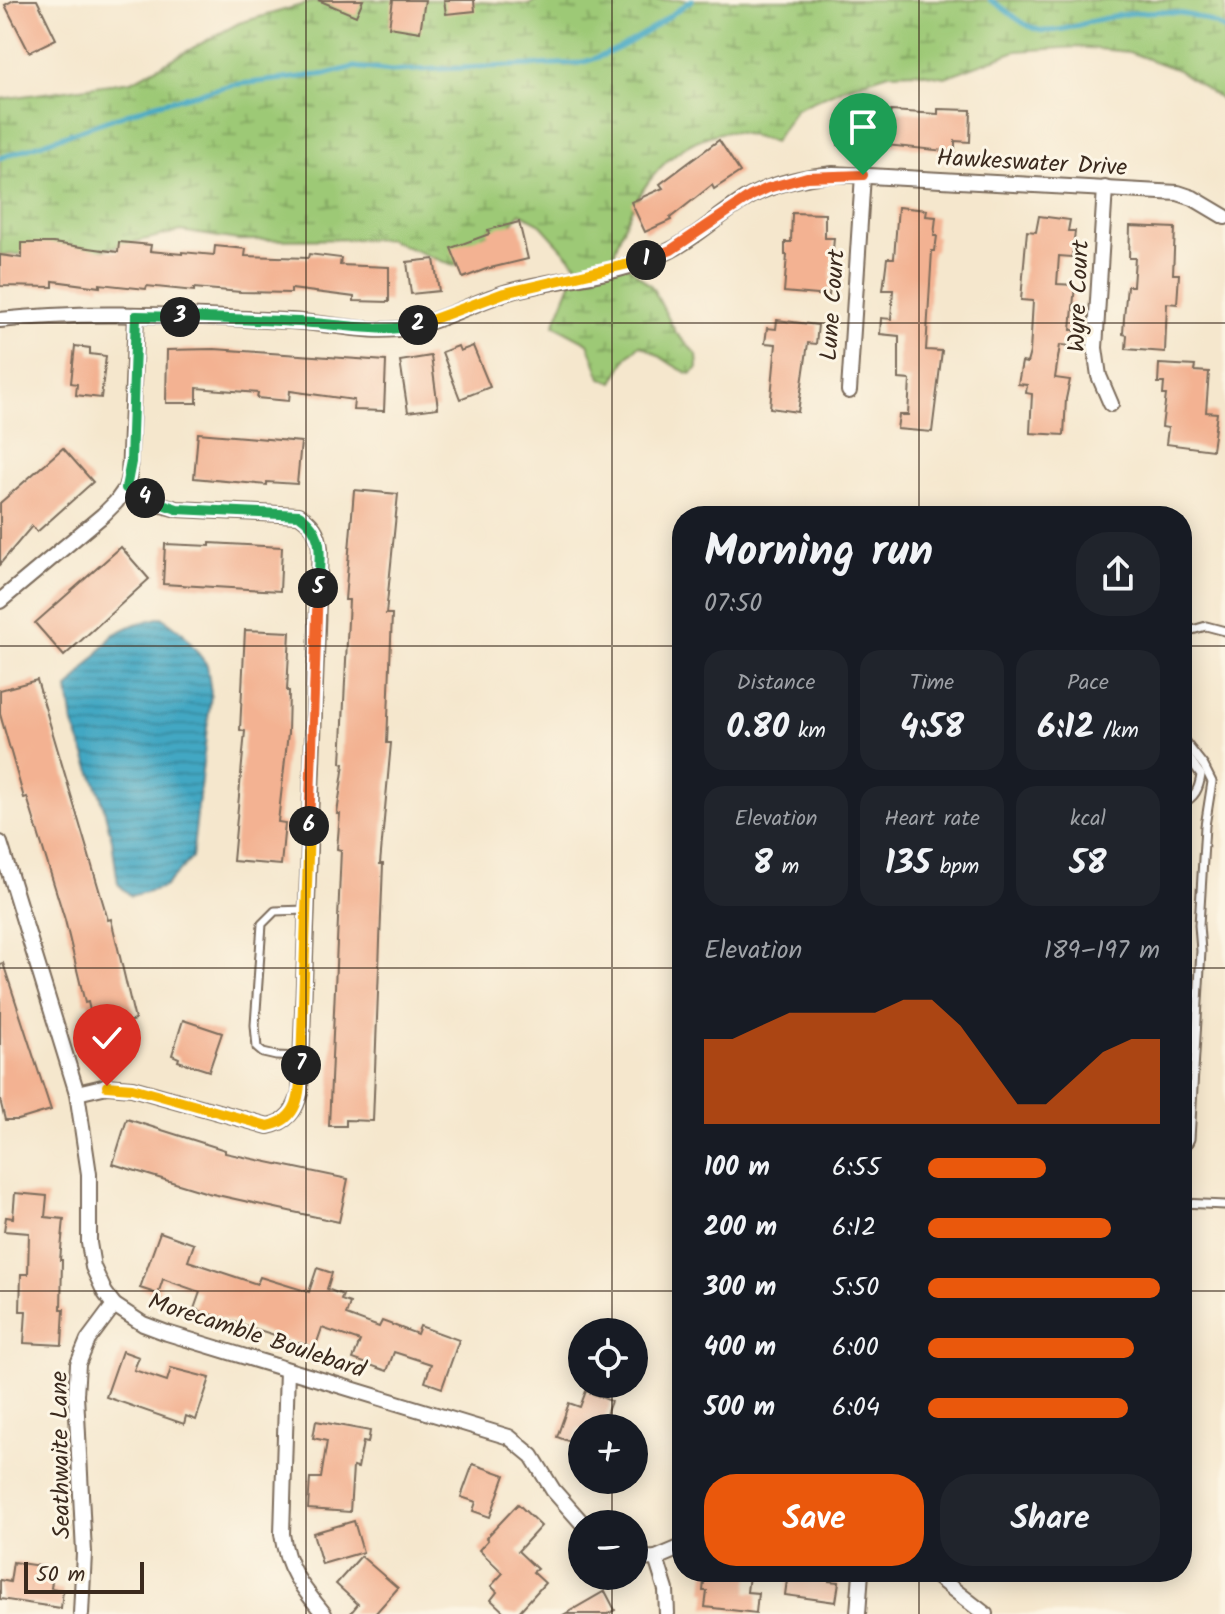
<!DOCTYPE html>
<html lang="en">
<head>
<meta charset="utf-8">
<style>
  body { margin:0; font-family:Kalam,sans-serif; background:#20242c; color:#f1f3f6; height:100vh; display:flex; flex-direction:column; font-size:30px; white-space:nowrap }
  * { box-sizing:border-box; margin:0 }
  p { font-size:26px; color:#9ea1a6 }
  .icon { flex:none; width:44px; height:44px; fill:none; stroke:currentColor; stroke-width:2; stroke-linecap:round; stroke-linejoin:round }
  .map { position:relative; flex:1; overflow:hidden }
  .sheet { position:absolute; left:672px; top:506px; width:520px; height:1076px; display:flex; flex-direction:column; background:#171b24; border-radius:32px; box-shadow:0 4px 20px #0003 }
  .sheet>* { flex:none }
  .buttons { position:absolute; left:568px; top:1318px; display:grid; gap:16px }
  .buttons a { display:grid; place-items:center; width:80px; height:80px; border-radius:50%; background:#171b24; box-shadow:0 4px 20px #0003; font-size:40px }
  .scale { position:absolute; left:24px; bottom:20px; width:120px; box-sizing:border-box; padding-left:8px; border:4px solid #3b2a1e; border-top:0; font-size:22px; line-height:28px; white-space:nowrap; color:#3b2a1e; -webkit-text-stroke:6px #fcf5e5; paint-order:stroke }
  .pin { position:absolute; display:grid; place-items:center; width:68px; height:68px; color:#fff; margin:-82px -34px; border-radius:50% 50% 50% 0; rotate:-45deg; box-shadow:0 0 8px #0007 }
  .pin .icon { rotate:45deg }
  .km { position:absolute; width:40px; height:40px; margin:-20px; border-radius:50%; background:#222; color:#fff; font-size:22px; line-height:40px; text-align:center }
  .round { display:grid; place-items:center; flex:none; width:84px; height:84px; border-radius:32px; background:#20242c }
  .head { display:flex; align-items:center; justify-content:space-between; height:136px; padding:0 32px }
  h1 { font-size:44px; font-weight:700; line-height:60px }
  .figures { display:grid; grid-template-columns:repeat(3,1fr); gap:12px; height:136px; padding:8px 32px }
  .figures div { display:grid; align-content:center; border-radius:20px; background:#20242c; text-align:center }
  .figures b { font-size:34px; font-weight:700 }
  .figures small { font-size:22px; font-weight:400 }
  .figures p { font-size:22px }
  .chart { height:224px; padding:16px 32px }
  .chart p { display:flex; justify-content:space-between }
  .chart svg { width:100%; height:144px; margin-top:8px; fill:#ea580c; opacity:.7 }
  .primary-button { display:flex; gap:16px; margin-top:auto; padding:16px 32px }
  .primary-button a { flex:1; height:92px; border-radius:32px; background:#ea580c; color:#fff; font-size:32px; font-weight:700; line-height:92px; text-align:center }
  .primary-button a+a { background:#20242c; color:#f1f3f6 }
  ul { padding:0 32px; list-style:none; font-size:26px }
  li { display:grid; grid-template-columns:128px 96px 1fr; align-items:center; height:60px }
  li i { height:20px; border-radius:10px; background:#ea580c }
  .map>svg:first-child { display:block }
  .wetland { fill:url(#wetland-marsh); stroke:#6c7a4a; stroke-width:2 }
  .water { fill:url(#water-rules); stroke:#3f6870; stroke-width:2 }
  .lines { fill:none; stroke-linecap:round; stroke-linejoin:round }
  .stream { stroke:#43a7c3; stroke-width:5 }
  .building { fill:#f3b292 }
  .service-casing { stroke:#7c6c5b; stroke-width:11 }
  .minor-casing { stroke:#7c6c5b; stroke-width:18 }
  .service { stroke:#fff; stroke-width:7 }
  .minor { stroke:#fff; stroke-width:14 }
  .split-1-casing { stroke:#fff; stroke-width:16 }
  .split-2-casing { stroke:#fff; stroke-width:16 }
  .split-3-casing { stroke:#fff; stroke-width:16 }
  .split-4-casing { stroke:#fff; stroke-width:16 }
  .split-5-casing { stroke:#fff; stroke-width:16 }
  .split-6-casing { stroke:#fff; stroke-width:16 }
  .split-7-casing { stroke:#fff; stroke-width:16 }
  .split-8-casing { stroke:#fff; stroke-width:16 }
  .split-1 { stroke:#f0652b; stroke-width:10 }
  .split-2 { stroke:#f5b400; stroke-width:10 }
  .split-3 { stroke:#22a559; stroke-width:10 }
  .split-4 { stroke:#22a559; stroke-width:10 }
  .split-5 { stroke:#22a559; stroke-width:10 }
  .split-6 { stroke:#f0652b; stroke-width:10 }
  .split-7 { stroke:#f5b400; stroke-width:10 }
  .split-8 { stroke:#f5b400; stroke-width:10 }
  .grid { fill:none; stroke:#3b2a1e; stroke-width:2; stroke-opacity:0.55 }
  .labels { text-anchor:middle; stroke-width:6; stroke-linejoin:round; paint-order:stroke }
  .street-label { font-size:24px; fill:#3b2a1e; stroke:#fcf5e5 }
</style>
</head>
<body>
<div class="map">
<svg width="1225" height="1614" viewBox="0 0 1225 1614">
  <defs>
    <pattern id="wetland-marsh" width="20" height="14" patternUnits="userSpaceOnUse" patternTransform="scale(2)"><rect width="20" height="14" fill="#9dc976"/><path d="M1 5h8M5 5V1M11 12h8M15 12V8" fill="none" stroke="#81a360"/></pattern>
    <pattern id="water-rules" width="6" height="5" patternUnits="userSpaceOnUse" patternTransform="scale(2)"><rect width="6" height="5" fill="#43a7c3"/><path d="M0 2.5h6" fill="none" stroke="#39889e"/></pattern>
  </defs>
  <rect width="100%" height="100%" fill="#fcf5e5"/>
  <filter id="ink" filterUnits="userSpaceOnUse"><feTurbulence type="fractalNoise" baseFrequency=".0125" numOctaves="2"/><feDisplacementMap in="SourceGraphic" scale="16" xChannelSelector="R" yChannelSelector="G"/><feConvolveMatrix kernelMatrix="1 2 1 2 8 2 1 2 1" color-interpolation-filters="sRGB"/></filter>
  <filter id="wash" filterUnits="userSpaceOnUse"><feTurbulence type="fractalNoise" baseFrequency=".006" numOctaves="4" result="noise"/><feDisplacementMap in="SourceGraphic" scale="32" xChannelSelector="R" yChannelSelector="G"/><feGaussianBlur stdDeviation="1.8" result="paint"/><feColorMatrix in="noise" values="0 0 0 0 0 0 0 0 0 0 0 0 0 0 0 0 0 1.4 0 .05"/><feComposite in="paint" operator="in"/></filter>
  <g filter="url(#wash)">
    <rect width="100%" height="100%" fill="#f5e7cd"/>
    <!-- wetland -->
    <path class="wetland" d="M359,0H446L529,5L536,0H1225V102L1178,70L1129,52L1078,47L1016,51L945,77L916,72L889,73L843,88L796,109L774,142C760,139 739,130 725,132C664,142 630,200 614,254L652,287L676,333L697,355L698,368L691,374C672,368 659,353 640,345L628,356L613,382L601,378L588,343L554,325L578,266L539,223L520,213L492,252L454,266L387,239L238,240L181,231L96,251L0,255V99L132,81L239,23L312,2Z"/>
    <!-- water -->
    <polygon class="water" points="162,617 183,633 207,665 211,694 199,797 192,858 164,887 131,896 118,884 112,840 101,797 73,724 68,689 114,634 135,624"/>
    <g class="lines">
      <!-- stream -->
      <g class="stream">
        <path d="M990,0C1007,9 1025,29 1044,31C1060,32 1077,25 1093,21C1136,10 1186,4 1225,30"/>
        <path d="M0,158L152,105L231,85L327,74L354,67L392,71L580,63C623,52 656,25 692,0"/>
      </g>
    </g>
    <g id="blocks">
      <!-- building -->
      <g class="building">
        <polygon points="14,0 37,0 56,39 29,52 5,5"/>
        <polygon points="318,0 363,0 356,16"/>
        <polygon points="393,0 425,0 420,32 389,27"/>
        <polygon points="444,0 474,0 475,11 446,14"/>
        <polygon points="938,109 971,110 970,142 955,141 955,152 866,143 866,147 838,145 840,112 890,115 891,111 938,114"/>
        <polygon points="719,140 740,172 714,189 712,185 670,218 671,220 645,232 631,202 663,188 660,184"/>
        <polygon points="898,207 927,210 926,216 936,217 934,236 937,236 935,251 932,251 926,350 942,351 932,432 897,429 899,415 908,415 910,380 899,379 899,336 880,334 881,318 891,319 893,290 883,290 887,258 894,258"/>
        <polygon points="792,213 825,214 825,238 834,238 829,296 784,292 787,255 785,255 785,242 791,242"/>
        <polygon points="1039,216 1070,220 1068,231 1075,231 1072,257 1059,256 1057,284 1075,285 1071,330 1075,330 1074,346 1060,345 1055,378 1070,380 1066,399 1064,435 1030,433 1032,394 1026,393 1027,385 1018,384 1022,362 1027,363 1030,352 1033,301 1021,300 1025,252 1027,231 1036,232"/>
        <polygon points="519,222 528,259 486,269 463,278 451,248 489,234 488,230"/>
        <polygon points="1130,226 1175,228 1173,274 1179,274 1177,304 1167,303 1165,352 1126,349 1127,335 1123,334 1124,318 1127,286 1133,286 1135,258 1129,258"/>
        <polygon points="119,242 151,245 150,251 182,254 182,252 214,255 215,246 246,249 245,256 308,258 309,254 341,258 340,265 389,267 389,302 354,301 354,297 291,289 291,293 241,292 194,288 194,291 147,286 146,289 100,284 100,287 53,281 53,287 0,286 0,255 22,258 22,243 53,243 118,252"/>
        <polygon points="434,259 439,291 411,294 407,262"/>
        <polygon points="777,320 818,325 816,344 808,343 798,412 770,408 776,344 765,343 767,328 776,329"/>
        <polygon points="75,346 90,348 90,354 106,356 101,398 76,395 77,384 71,383"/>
        <polygon points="458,346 460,351 473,346 490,387 460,399 442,352"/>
        <polygon points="214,349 386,361 384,411 353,410 354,400 290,391 289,401 257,398 258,393 197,388 197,403 166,403 167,350"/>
        <polygon points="431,356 438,408 408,412 400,361"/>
        <polygon points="1159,364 1195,366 1194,371 1209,372 1206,412 1217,413 1212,450 1166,444 1168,428 1162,427 1166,395 1163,395 1164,383 1158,383"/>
        <polygon points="198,433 301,442 297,484 267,482 267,485 194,478"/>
        <polygon points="63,448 93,482 37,532 32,526 0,564 0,503"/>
        <polygon points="354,490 398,494 386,614 392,614 387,743 391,743 380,864 383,864 373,1121 346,1120 346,1126 329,1126 341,850 337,849 340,814 337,814 344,764 341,763 349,600 345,600"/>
        <polygon points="210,543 282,547 280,591 163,584 165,544 210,546"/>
        <polygon points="121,547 149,579 64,656 35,623"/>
        <polygon points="245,630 290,632 287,691 289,691 288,733 278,822 285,823 281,865 233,861 245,731 240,730"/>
        <polygon points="37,680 108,920 111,919 135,1020 110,1026 111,1032 96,1036 88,1002 85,1003 65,920 27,797 24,798 0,714 0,690"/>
        <polygon points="3,963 51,1110 18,1120 5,1120 0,1100 0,964"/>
        <polygon points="183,1020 222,1033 209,1071 178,1061 179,1058 172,1055"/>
        <polygon points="127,1119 225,1150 225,1153 348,1179 339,1222 208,1193 113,1164"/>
        <polygon points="15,1193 47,1196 45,1217 64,1219 60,1260 62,1260 61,1309 64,1309 62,1345 24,1343 26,1311 20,1311 21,1274 28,1274 29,1233 4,1231 6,1217 13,1218"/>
        <polygon points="160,1232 194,1244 188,1261 257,1284 260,1277 309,1292 317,1268 332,1273 327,1289 343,1295 341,1300 350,1303 346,1315 379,1327 382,1321 417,1334 420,1326 459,1340 442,1388 425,1382 431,1364 394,1352 387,1371 353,1359 360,1341 322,1328 315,1348 194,1309 200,1292 163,1279 158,1294 140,1288"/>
        <polygon points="122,1351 139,1357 134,1370 167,1381 171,1368 210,1378 196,1420 186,1416 184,1424 106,1397"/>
        <polygon points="586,1391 611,1401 601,1428 578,1428 573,1443 557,1437 569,1403 580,1407"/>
        <polygon points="316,1421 370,1431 368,1443 363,1442 358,1468 353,1467 350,1512 308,1509 310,1478 321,1478 327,1441 313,1438"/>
        <polygon points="473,1464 505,1475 490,1517 473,1511 476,1502 461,1497"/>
        <polygon points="518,1504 541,1526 518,1551 537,1569 533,1572 545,1583 517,1614 506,1614 491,1600 497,1592 491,1586 503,1573 479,1550 488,1540 486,1538"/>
        <polygon points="354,1521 363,1552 322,1564 313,1533"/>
        <polygon points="361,1556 398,1588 375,1614 350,1614 358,1604 336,1584"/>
        <polygon points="13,1562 54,1568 51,1588 63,1590 61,1608 0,1599 0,1580 10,1582"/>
        <polygon points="705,1572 749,1575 747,1592 758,1593 756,1613 705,1607 707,1591 703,1591"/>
        <polygon points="797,1572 830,1572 829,1581 839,1582 836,1602 785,1595 787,1580 796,1581"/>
        <polygon points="605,1591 615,1610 608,1614 565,1614"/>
      </g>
    </g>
  </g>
  <g filter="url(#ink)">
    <use href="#blocks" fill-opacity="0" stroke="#7c6c5b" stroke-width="2"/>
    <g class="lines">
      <!-- service casing -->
      <g class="service-casing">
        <g id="service">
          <polyline points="1182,633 1206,626 1225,631"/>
          <polyline points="1182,738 1204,766 1212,782 1205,826 1199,925 1201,951 1190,1139 1182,1155"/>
          <path d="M1182,748L1201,775C1199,789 1195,797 1182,804"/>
          <polyline points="301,1057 276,1056 263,1053 257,1048 255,1025 262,924 275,911 306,910"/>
          <polyline points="1182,1203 1225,1205"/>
        </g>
      </g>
      <!-- minor casing -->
      <g class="minor-casing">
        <g id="minor">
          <polyline points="1105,188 1095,348 1099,376 1111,404"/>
          <path d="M0,320C96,309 194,317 290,321C330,323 371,335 411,327C445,320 474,302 508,292C561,277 621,276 671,250C700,235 723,211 751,196C777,182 805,177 833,174L1178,193L1193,198L1225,217"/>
          <polyline points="849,391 863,175"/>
          <polyline points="0,601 103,515 116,502 126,488 129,476 136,316"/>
          <polyline points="0,843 77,1093 89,1174 89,1243 93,1267 105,1293 114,1305 143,1324 167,1333 509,1437 532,1456 553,1490 583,1524"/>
          <path d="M77,1093L107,1086L132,1088L268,1126C287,1122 295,1111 300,1093L320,548C318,531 312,524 299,515L177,509L162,505L126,488"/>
          <path d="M287,1370L282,1534C287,1570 302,1587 324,1614"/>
          <polyline points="656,1558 666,1590 667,1614"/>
          <polyline points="634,1559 656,1558 682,1547"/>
          <polyline points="931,1572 985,1614"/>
          <polyline points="81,1614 84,1553 76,1395 78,1364 88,1340 114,1305"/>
          <polyline points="858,1614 861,1572"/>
        </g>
      </g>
      <!-- service -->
      <use href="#service" class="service"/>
      <!-- minor -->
      <use href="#minor" class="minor"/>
    </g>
  </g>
  <g class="lines" filter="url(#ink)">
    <!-- split-1 casing -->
    <g class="split-1-casing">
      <polyline id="split-1" points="646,260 671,250 751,196 768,188 807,177 863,175"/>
    </g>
    <!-- split-2 casing -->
    <g class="split-2-casing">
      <polyline id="split-2" points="418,325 504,293 646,260"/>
    </g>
    <!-- split-3 casing -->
    <g class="split-3-casing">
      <path id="split-3" d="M180,317C224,319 268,320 312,323C348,325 382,333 418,325"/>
    </g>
    <!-- split-4 casing -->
    <g class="split-4-casing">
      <polyline id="split-4" points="145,498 126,488 131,462 136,316 180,317"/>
    </g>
    <!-- split-5 casing -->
    <g class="split-5-casing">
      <path id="split-5" d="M145,498L177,509L299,515C327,534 319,558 318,588"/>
    </g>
    <!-- split-6 casing -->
    <g class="split-6-casing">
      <polyline id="split-6" points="309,826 318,588"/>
    </g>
    <!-- split-7 casing -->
    <g class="split-7-casing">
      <polyline id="split-7" points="301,1065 309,826"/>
    </g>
    <!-- split-8 casing -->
    <g class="split-8-casing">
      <path id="split-8" d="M107,1086L132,1088L268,1126C300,1120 300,1092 301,1065"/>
    </g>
    <!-- split-1 -->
    <use href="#split-1" class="split-1"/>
    <!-- split-2 -->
    <use href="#split-2" class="split-2"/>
    <!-- split-3 -->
    <use href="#split-3" class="split-3"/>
    <!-- split-4 -->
    <use href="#split-4" class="split-4"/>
    <!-- split-5 -->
    <use href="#split-5" class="split-5"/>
    <!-- split-6 -->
    <use href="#split-6" class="split-6"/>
    <!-- split-7 -->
    <use href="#split-7" class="split-7"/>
    <!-- split-8 -->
    <use href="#split-8" class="split-8"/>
  </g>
  <!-- grid -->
  <path class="grid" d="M306,0V1614M612,0V1332M919,0V516M0,323H1225M0,646H682M1182,646H1225M0,968H682M1182,968H1225M0,1291H682M1182,1291H1225M612,1384V1428M612,1480V1524M919,1572V1614M612,1576V1614"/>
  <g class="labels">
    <!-- street labels -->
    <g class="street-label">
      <text transform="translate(1032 162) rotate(3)" y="8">Hawkeswater Drive</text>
      <text transform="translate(1078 296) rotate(-88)" y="8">Wyre Court</text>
      <text transform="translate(832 305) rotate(-86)" y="8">Lune Court</text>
      <text transform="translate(257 1335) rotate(18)" y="8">Morecamble Boulebard</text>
      <text transform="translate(60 1455) rotate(-91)" y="8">Seathwaite Lane</text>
    </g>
  </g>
</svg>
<div class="buttons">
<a><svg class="icon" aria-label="locate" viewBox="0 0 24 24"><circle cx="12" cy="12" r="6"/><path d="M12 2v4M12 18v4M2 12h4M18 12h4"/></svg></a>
<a>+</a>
<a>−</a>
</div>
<div class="scale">50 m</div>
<div class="pin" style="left:863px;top:175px;background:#1e9e55"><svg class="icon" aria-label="arrive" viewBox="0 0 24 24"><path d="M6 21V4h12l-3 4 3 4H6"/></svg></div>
<div class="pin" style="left:107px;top:1086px;background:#d93025"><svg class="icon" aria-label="check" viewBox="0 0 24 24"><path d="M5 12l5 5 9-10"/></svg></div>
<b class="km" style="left:646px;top:260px">1</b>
<b class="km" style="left:418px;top:325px">2</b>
<b class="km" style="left:180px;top:317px">3</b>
<b class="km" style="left:145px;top:498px">4</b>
<b class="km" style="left:318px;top:588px">5</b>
<b class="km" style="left:309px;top:826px">6</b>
<b class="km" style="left:301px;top:1065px">7</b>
<section class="sheet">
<div class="head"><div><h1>Morning run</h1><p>07:50</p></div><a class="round"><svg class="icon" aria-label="share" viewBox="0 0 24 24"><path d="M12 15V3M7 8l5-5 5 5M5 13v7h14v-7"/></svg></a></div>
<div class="figures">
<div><p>Distance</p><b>0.80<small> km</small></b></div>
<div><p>Time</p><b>4:58</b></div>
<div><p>Pace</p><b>6:12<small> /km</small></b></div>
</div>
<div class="figures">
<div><p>Elevation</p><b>8<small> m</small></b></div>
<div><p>Heart rate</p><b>135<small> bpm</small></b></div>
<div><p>kcal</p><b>58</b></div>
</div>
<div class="chart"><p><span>Elevation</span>189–197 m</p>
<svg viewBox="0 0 160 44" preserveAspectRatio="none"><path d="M0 44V18L10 18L20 14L30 10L40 10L50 10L60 10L70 6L80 6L90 14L100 26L110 38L120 38L130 30L140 22L150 18L160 18V44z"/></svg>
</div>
<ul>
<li><b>100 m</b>6:55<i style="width:51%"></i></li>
<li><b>200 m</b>6:12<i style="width:79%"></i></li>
<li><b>300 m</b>5:50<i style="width:100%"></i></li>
<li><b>400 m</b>6:00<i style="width:89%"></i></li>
<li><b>500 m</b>6:04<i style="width:86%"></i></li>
</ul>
<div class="primary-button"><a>Save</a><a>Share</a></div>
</section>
</div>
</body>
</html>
